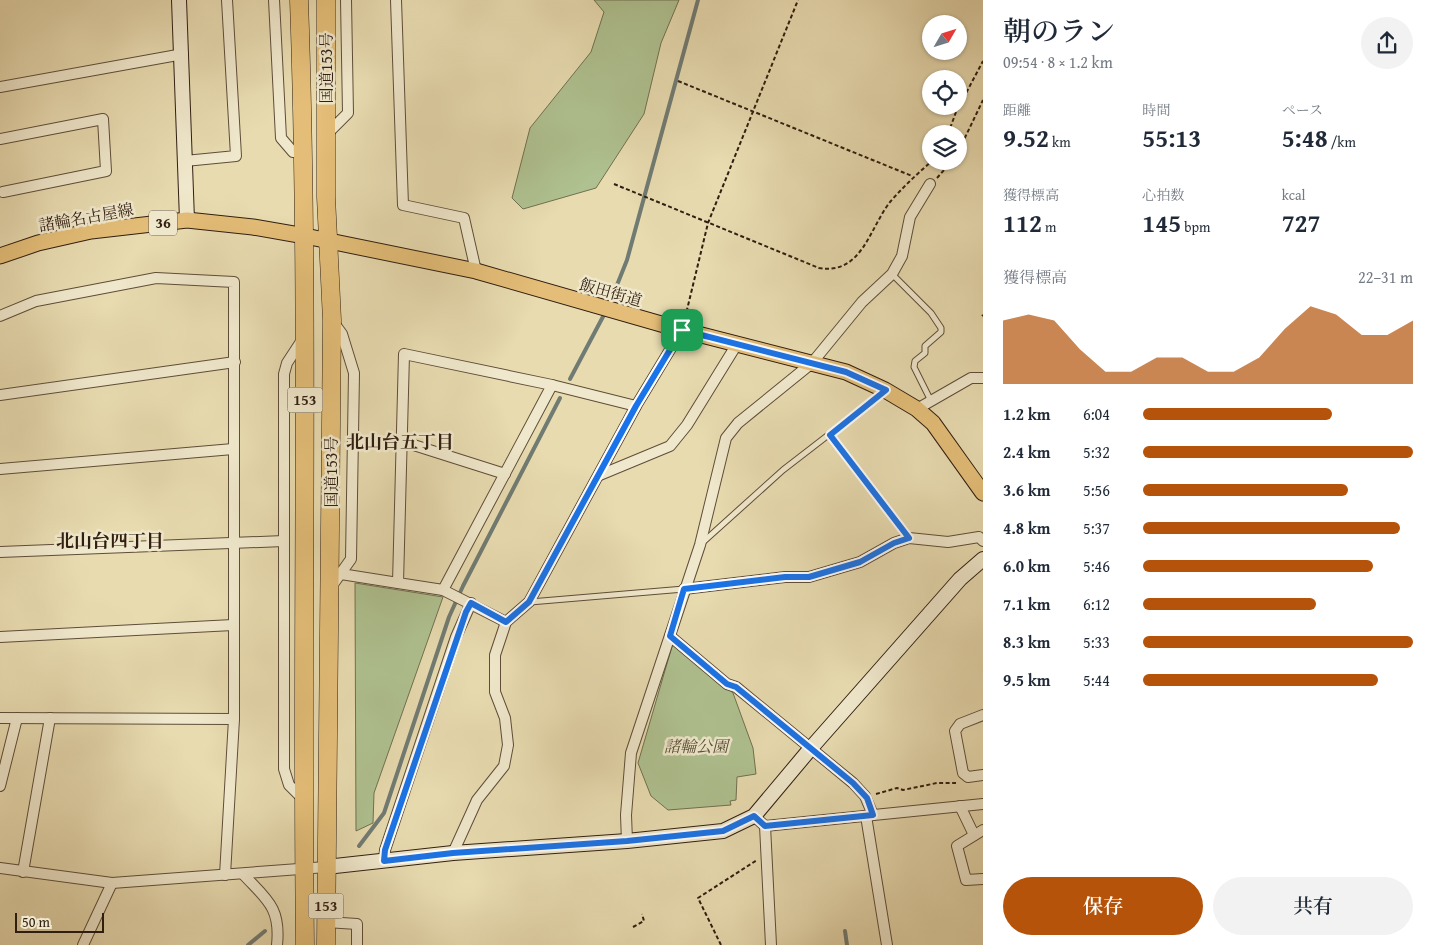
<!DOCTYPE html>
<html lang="ja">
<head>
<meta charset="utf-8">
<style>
  body { margin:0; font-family:"Gentium Book Plus","Noto Serif JP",serif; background:#f2f2f3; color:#1f2937; height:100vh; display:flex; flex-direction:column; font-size:19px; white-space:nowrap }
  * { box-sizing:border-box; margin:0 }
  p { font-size:16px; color:#747a83 }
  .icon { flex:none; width:28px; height:28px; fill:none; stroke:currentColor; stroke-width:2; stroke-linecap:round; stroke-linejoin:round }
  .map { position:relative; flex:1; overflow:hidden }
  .drawer { display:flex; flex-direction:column; background:#fff; width:450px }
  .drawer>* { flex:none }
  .needle { width:32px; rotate:51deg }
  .controls { position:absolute; left:922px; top:15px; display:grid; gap:10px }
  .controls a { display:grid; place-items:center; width:45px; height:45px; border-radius:50%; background:#fff; box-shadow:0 1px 4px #0004; font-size:25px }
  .scale { position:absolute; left:15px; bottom:12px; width:89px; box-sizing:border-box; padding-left:5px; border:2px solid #301e11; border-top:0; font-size:14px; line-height:18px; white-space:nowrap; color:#301e11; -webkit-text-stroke:4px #f0e8cc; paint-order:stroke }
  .pin { position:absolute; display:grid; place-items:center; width:42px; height:42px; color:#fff; margin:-21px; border-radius:10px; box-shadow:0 2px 8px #0006 }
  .round { display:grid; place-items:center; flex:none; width:52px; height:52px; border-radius:26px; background:#f2f2f3 }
  .head { display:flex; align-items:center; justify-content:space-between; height:85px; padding:0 20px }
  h1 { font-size:28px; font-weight:600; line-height:38px }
  .stats { display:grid; grid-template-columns:repeat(3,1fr); gap:8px; height:85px; padding:5px 20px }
  .stats div { display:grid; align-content:center }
  .stats b { font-size:25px; font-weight:600 }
  .stats small { font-size:14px; font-weight:400 }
  .stats p { font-size:14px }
  .chart { height:140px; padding:10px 20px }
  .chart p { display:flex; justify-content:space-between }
  .chart svg { width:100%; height:90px; margin-top:5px; fill:#b45309; opacity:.7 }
  .button { display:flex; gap:10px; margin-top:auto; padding:10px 20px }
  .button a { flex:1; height:58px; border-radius:30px; background:#b45309; color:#fff; font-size:20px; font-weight:600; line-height:58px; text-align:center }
  .button a+a { background:#f2f2f3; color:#1f2937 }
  ul { padding:0 20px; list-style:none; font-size:16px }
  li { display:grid; grid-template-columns:80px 60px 1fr; align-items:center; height:38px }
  li i { height:12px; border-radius:6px; background:#b45309 }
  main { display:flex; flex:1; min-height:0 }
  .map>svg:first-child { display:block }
  .green { fill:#afc190; stroke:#707050 }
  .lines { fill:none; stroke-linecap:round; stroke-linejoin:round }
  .stream { stroke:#707b73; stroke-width:4 }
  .lane-casing { stroke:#5e4d39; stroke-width:7 }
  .street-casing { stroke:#5e4d39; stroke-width:12 }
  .secondary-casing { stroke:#301e11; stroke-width:16 }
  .primary-casing { stroke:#301e11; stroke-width:17 }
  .highway-casing { stroke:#301e11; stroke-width:19 }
  .path { stroke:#301e11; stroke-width:2; stroke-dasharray:4 2.5; stroke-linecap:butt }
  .lane { stroke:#f0e8cc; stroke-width:5 }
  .street { stroke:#f0e8cc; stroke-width:10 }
  .secondary { stroke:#f0e8cc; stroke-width:14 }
  .primary { stroke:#e4be78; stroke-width:15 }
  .highway { stroke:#e4be78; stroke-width:18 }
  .route-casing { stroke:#fff; stroke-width:10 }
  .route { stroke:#1a73e8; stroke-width:6 }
  .labels { text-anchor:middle; stroke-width:5; stroke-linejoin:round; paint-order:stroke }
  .shield { fill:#f0e8cc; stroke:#6a5b49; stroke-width:1 }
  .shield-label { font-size:15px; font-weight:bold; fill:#301e11 }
  .street-label { font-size:16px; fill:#301e11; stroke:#f0e8cc }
  .park-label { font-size:16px; font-style:italic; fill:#564f37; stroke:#f0e8cc }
  .neighbourhood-label { font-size:18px; font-weight:bold; fill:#301e11; stroke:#f0e8cc }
</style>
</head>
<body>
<main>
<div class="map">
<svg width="983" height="945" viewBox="0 0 983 945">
  <rect width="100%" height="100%" fill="#e8dbb0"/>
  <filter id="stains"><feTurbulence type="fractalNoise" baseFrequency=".004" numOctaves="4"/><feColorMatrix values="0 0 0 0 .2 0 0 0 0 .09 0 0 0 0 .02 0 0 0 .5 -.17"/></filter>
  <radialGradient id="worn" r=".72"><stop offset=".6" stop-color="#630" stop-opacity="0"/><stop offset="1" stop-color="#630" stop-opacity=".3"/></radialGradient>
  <!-- green -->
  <g class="green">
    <polygon points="594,0 679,0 661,43 644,114 596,188 523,209 512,198 530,128 591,52 604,12"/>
    <polygon points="355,583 443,597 374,793 373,823 356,831"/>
    <polygon points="673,643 733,693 753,748 756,774 737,777 736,800 730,801 731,805 668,810 651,796 638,763"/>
  </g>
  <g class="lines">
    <!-- stream -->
    <g class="stream">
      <polyline points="609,305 627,260 698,0"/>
      <polyline points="570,379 606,311"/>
      <polyline points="359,846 384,813 449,617 463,586 560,398"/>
      <polyline points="845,931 847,945"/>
      <polyline points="248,945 265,931"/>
    </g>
    <!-- lane casing -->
    <g class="lane-casing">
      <g id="lane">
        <polyline points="892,274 931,313 941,328 941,332 925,346 925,353 915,361 914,367 931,401"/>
        <polyline points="830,435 908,538"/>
        <polyline points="702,543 783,470 884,392"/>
        <polyline points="530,602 684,589"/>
      </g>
    </g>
    <!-- street casing -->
    <g class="street-casing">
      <g id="street">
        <polyline points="274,0 281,138 293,152 304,153"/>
        <polyline points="396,0 403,205 464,218 476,271"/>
        <polyline points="0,87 183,54"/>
        <polyline points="327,134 348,113 346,0"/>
        <polyline points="0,139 103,119 106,171 3,192"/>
        <polyline points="185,161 236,156 227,0"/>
        <polyline points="0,316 36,301 156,278 234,282 234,719 225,875"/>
        <polyline points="0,395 235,362"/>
        <polyline points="917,409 971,378 983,378"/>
        <polyline points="401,441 505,474"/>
        <polyline points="0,469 233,449"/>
        <polyline points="600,475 670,446 687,425 737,344"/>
        <polyline points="0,552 284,541"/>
        <polyline points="341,574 398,583"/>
        <polyline points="331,587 351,559 354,373 342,334 334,323"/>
        <polyline points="684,589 785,577 809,577 860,562 894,543 909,538 948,542 979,537 983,541"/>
        <polyline points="443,590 552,385"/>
        <polyline points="506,622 443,590 398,583 404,354 552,385 636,406"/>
        <polyline points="670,636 727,684 736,687 853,783 865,796 873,815"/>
        <polyline points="0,637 233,625"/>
        <polyline points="983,715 960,724 955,731 963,773 968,777 983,775"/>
        <polyline points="0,718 234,719"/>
        <polyline points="0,786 17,718"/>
        <polyline points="303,799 289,785 284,769 284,374 287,363 304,337"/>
        <polyline points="960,806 974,835"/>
        <polyline points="754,816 765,826 983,804"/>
        <polyline points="866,816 887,945"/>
        <polyline points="765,826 771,945"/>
        <polyline points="983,830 957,846 966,880 983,879"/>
        <polyline points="627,841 626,815 631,753 700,545 726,438 738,423 812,363 862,302 892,274 902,256 910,217 930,184"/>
        <polyline points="453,853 477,800 504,766 508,745 505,718 495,692 495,655 506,622 529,602 636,406 682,330"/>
        <polyline points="384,861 385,850 456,637 471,603"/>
        <polyline points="0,868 112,883 326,867"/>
        <polyline points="23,872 50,718"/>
        <path d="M243,874C266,899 281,907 277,945"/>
        <polyline points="326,922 357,924 357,945"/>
        <polyline points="83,945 112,883"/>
      </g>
    </g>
    <!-- secondary casing -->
    <g class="secondary-casing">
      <g id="secondary">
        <polyline points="179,0 187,220"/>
        <polyline points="326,867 453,853 627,841 723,831 754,816 811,748 960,579 983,559"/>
      </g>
    </g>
    <!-- primary casing -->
    <g class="primary-casing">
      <polyline id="primary" points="0,256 38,243 91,231 187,220 253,227 305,236 476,271 682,330 846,372 885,390 917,409 933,423 983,493"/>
    </g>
    <!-- highway casing -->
    <g class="highway-casing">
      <g id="highway">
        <path d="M299,0C310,315 301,630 305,945"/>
        <polyline points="326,0 326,197 332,320 326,945"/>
      </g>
    </g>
    <!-- path -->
    <g class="path">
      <polyline points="678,81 912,176"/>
      <polyline points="948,134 956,112 983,61"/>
      <polyline points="959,150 983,100"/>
      <polyline points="937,178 952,161"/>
      <path d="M614,184L819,268C862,275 869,229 890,202C903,187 917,174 932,161"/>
      <polyline points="982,316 983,315"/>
      <polyline points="685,318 708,223 798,0"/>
      <polyline points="876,794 897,788 903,790 937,783 956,783"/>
      <polyline points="633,927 644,921 642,914"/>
      <polyline points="721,945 698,898 757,860"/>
    </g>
    <!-- lane -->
    <use href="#lane" class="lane"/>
    <!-- street -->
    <use href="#street" class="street"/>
    <!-- secondary -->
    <use href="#secondary" class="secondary"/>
    <!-- primary -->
    <use href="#primary" class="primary"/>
    <!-- highway -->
    <use href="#highway" class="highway"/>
  </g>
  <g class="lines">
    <!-- route casing -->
    <g class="route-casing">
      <polygon id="route" points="682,330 846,372 886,390 830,435 909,538 894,543 860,562 809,577 785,577 684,589 670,636 727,684 736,687 853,783 867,798 873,815 765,826 754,816 723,831 627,841 453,853 384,861 385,850 466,612 471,603 506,622 529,602 636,406"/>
    </g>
    <!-- route -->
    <use href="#route" class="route"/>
  </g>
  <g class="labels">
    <!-- shield labels -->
    <g class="shield">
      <rect x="149" y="210.5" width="28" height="25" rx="4"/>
      <rect x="287.5" y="387.5" width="35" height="25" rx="4"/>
      <rect x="308.5" y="893.5" width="35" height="25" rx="4"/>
    </g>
    <g class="shield-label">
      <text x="163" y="228">36</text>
      <text x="305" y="405">153</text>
      <text x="326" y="911">153</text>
    </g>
    <!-- street labels -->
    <g class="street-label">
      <text transform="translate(326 68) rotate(-90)" y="6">国道153号</text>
      <text transform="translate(86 217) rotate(-10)" y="6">諸輪名古屋線</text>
      <text transform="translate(611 292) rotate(16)" y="6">飯田街道</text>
      <text transform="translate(331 472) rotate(-90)" y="6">国道153号</text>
    </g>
    <!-- park labels -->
    <g class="park-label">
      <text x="696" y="752">諸輪公園</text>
    </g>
    <!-- neighbourhood labels -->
    <g class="neighbourhood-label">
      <text x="400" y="448">北山台五丁目</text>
      <text x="110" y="547">北山台四丁目</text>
    </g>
  </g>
  <rect width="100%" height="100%" filter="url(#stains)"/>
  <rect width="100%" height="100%" fill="url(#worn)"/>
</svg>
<div class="controls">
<a><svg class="needle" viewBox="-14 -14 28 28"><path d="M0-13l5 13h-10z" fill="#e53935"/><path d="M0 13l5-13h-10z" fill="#747a83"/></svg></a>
<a><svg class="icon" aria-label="locate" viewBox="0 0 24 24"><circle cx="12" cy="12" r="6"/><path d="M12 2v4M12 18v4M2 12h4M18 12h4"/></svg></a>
<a><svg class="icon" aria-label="layers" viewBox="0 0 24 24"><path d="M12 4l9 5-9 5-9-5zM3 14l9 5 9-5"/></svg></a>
</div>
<div class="scale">50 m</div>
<div class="pin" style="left:682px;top:330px;background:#1e9e55"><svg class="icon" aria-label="arrive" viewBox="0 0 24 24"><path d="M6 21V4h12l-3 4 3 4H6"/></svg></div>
</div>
<section class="drawer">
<div class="head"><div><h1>朝のラン</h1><p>09:54 · 8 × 1.2 km</p></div><a class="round"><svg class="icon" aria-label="share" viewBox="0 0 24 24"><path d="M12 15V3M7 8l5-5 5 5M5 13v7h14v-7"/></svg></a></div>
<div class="stats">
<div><p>距離</p><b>9.52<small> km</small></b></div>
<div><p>時間</p><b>55:13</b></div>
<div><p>ペース</p><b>5:48<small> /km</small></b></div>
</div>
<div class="stats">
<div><p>獲得標高</p><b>112<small> m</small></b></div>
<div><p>心拍数</p><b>145<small> bpm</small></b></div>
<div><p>kcal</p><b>727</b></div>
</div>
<div class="chart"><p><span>獲得標高</span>22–31 m</p>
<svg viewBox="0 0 160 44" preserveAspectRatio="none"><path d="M0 44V13L10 10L20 13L30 27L40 38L50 38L60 31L70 31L80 38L90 38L100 31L110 17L120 6L130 10L140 20L150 20L160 13V44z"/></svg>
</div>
<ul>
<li><b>1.2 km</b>6:04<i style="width:70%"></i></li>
<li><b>2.4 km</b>5:32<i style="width:100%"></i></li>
<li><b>3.6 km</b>5:56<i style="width:76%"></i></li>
<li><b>4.8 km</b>5:37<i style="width:95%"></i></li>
<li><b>6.0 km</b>5:46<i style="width:85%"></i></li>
<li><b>7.1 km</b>6:12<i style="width:64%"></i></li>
<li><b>8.3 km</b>5:33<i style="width:100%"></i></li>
<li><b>9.5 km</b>5:44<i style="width:87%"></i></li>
</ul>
<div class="button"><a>保存</a><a>共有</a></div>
</section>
</main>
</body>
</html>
